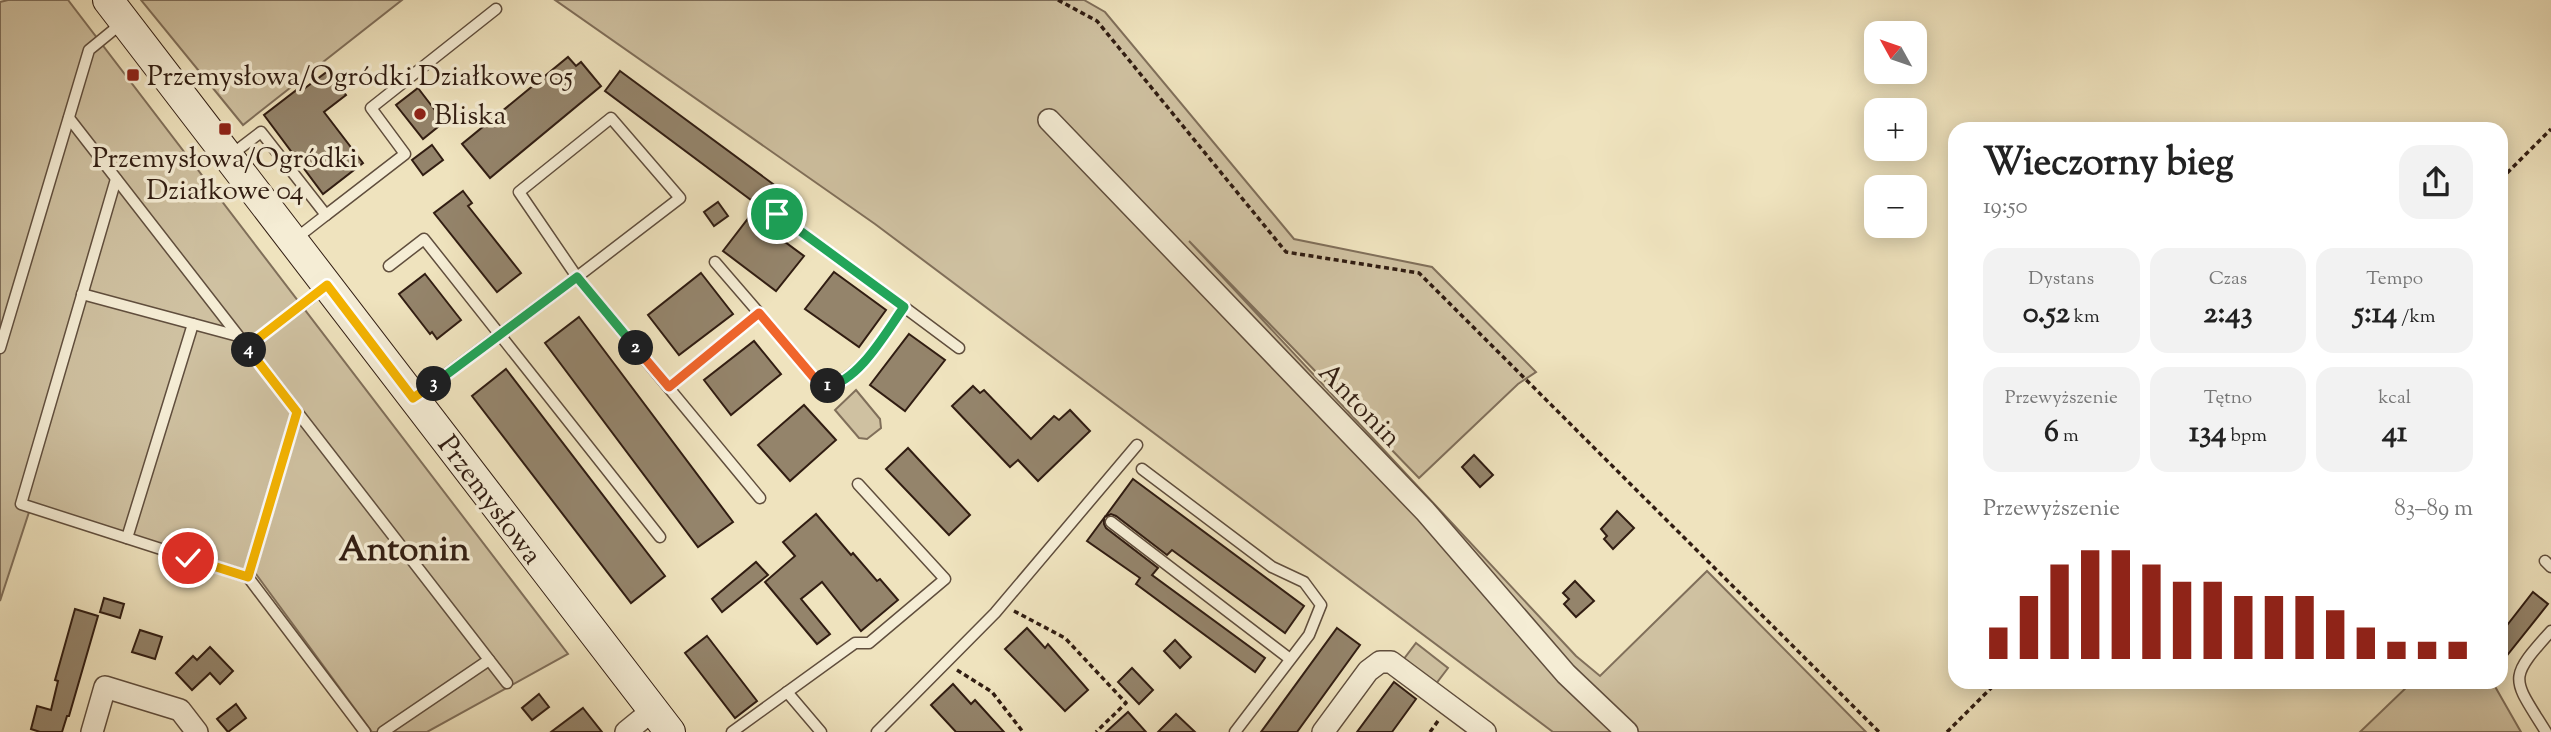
<!DOCTYPE html>
<html lang="pl">
<head>
<meta charset="utf-8">
<style>
  body { margin:0; font-family:"Sorts Mill Goudy",serif; background:#f2f2f2; color:#222; height:100vh; display:flex; flex-direction:column; font-size:26px; white-space:nowrap }
  * { box-sizing:border-box; margin:0 }
  p { font-size:23px; color:#767676 }
  .icon { flex:none; width:38px; height:38px; fill:none; stroke:currentColor; stroke-width:2; stroke-linecap:round; stroke-linejoin:round }
  .map { position:relative; flex:1; overflow:hidden }
  .sheet { position:absolute; left:1948px; top:122px; width:560px; height:567px; display:flex; flex-direction:column; background:#fff; border-radius:21px; box-shadow:0 4px 18px #0003 }
  .sheet>* { flex:none }
  .needle { width:46px; rotate:310deg }
  .tools { position:absolute; left:1864px; top:21px; display:grid; gap:14px }
  .tools a { display:grid; place-items:center; width:63px; height:63px; border-radius:14px; background:#fff; box-shadow:0 4px 18px #0003; font-size:35px }
  .pin { position:absolute; display:grid; place-items:center; width:60px; height:60px; color:#fff; margin:-30px; border:4px solid #fff; border-radius:50%; box-shadow:0 2px 7px #0007 }
  .km { position:absolute; width:35px; height:35px; margin:-18px; border-radius:50%; background:#222; color:#fff; font-size:19px; line-height:35px; text-align:center }
  .round { display:grid; place-items:center; flex:none; width:74px; height:74px; border-radius:21px; background:#f2f2f2 }
  .overview { display:flex; align-items:center; justify-content:space-between; height:119px; padding:0 35px }
  h1 { font-size:38px; font-weight:700; line-height:52px }
  .stats { display:grid; grid-template-columns:repeat(3,1fr); gap:10px; height:119px; padding:7px 35px }
  .stats div { display:grid; align-content:center; border-radius:18px; background:#f2f2f2; text-align:center }
  .stats b { font-size:30px; font-weight:700 }
  .stats small { font-size:19px; font-weight:400 }
  .stats p { font-size:19px }
  .chart { height:196px; padding:14px 35px }
  .chart p { display:flex; justify-content:space-between }
  .chart svg { width:100%; height:126px; margin-top:7px; stroke:#8f2418; stroke-width:6 }
  .map>svg:first-child { display:block }
  .green { fill:#cfc1a1; stroke:#806f5a; stroke-width:2 }
  .building { fill:#94846b; stroke:#311d12; stroke-width:2 }
  .lines { fill:none; stroke-linecap:round; stroke-linejoin:round }
  .service-casing { stroke:#604e3d; stroke-width:13 }
  .minor-casing { stroke:#604e3d; stroke-width:24 }
  .secondary-casing { stroke:#311d12; stroke-width:32 }
  .path { stroke:#311d12; stroke-width:3.5; stroke-dasharray:5 3.5; stroke-linecap:butt }
  .service { stroke:#f5edd5; stroke-width:10 }
  .minor { stroke:#f5edd5; stroke-width:21 }
  .secondary { stroke:#f5edd5; stroke-width:30 }
  .split-1-casing { stroke:#fff; stroke-width:14 }
  .split-2-casing { stroke:#fff; stroke-width:14 }
  .split-3-casing { stroke:#fff; stroke-width:14 }
  .split-4-casing { stroke:#fff; stroke-width:14 }
  .split-5-casing { stroke:#fff; stroke-width:14 }
  .split-1 { stroke:#22a559; stroke-width:9 }
  .split-2 { stroke:#f0652b; stroke-width:9 }
  .split-3 { stroke:#22a559; stroke-width:9 }
  .split-4 { stroke:#f5b400; stroke-width:9 }
  .split-5 { stroke:#f5b400; stroke-width:9 }
  .poi-dot { fill:#8f2418; stroke:#f5edd5; stroke-width:2.5 }
  .labels { text-anchor:middle; stroke-width:7; stroke-linejoin:round; paint-order:stroke }
  .poi-label { font-size:28px; fill:#311d12; stroke:#f5edd5; text-anchor:start }
  .street-label { font-size:28px; fill:#311d12; stroke:#f5edd5 }
  .district-label { font-size:35px; font-weight:bold; fill:#311d12; stroke:#f5edd5 }
</style>
</head>
<body>
<div class="map">
<svg width="2551" height="732" viewBox="0 0 2551 732">
  <rect width="100%" height="100%" fill="#efe3be"/>
  <filter id="stains"><feTurbulence type="fractalNoise" baseFrequency=".00286" numOctaves="4"/><feColorMatrix values="0 0 0 0 .2 0 0 0 0 .09 0 0 0 0 .02 0 0 0 .5 -.17"/></filter>
  <radialGradient id="worn" r=".72"><stop offset=".6" stop-color="#630" stop-opacity="0"/><stop offset="1" stop-color="#630" stop-opacity=".3"/></radialGradient>
  <!-- green -->
  <g class="green">
    <polygon points="8,0 68,0 568,654 427,732 372,732 256,574 31,506 0,601 0,2"/>
    <polygon points="141,0 402,0 243,125"/>
    <polygon points="555,0 1084,0 1105,12 1294,239 1432,267 1536,372 1518,384 1419,478 1189,241 1576,656 1600,676 1707,571 1866,732 1553,732 875,224"/>
    <polygon points="856,390 880,419 881,428 867,439 859,438 835,410"/>
    <polygon points="1416,643 1448,668 1432,689 1400,664"/>
    <polygon points="2411,683 2493,683 2521,732 2360,732"/>
  </g>
  <!-- building -->
  <g class="building">
    <polygon points="568,57 576,66 581,62 601,86 490,178 462,144"/>
    <polygon points="328,71 346,95 324,112 363,163 323,194 264,115 303,85 305,88"/>
    <polygon points="620,71 773,184 751,200 605,91"/>
    <polygon points="418,88 444,122 423,139 396,105"/>
    <polygon points="432,145 443,160 423,175 412,160"/>
    <polygon points="463,191 472,203 468,206 521,273 497,292 434,213"/>
    <polygon points="718,202 728,216 714,226 704,212"/>
    <polygon points="750,216 804,256 776,291 723,251"/>
    <polygon points="834,272 886,310 859,347 805,309"/>
    <polygon points="701,273 733,314 679,355 648,315"/>
    <polygon points="425,274 461,320 437,339 432,332 430,334 399,294"/>
    <polygon points="579,317 733,522 698,547 545,343"/>
    <polygon points="909,334 945,360 905,411 870,385"/>
    <polygon points="754,341 781,374 731,415 704,380"/>
    <polygon points="506,369 665,576 631,603 472,396"/>
    <polygon points="973,386 980,393 984,390 1031,439 1054,416 1059,420 1070,410 1090,431 1038,481 1018,460 1010,467 952,406"/>
    <polygon points="804,405 836,440 790,481 758,445"/>
    <polygon points="908,448 970,515 949,535 886,469"/>
    <polygon points="1474,455 1493,475 1480,487 1462,467"/>
    <polygon points="1133,479 1304,606 1285,633 1172,550 1167,555 1116,516 1111,514 1105,517"/>
    <polygon points="1617,511 1634,528 1613,549 1604,539 1607,536 1601,529"/>
    <polygon points="816,514 851,555 853,553 877,581 880,579 898,600 861,631 822,582 801,599 830,634 817,644 765,582 795,556 783,542"/>
    <polygon points="1104,518 1104,524 1106,528 1158,568 1152,575 1265,658 1255,672 1136,584 1140,578 1087,541"/>
    <polygon points="756,562 768,575 722,612 712,599"/>
    <polygon points="1575,581 1594,601 1576,617 1564,604 1569,599 1563,593"/>
    <polygon points="2533,592 2548,604 2501,663 2501,633"/>
    <polygon points="104,598 124,604 120,618 100,612"/>
    <polygon points="75,609 98,616 69,716 67,716 62,732 40,732 31,729 37,706 51,710 58,681 55,680"/>
    <polygon points="1027,628 1045,648 1048,644 1088,690 1065,711 1005,649"/>
    <polygon points="1337,628 1360,645 1297,732 1261,732"/>
    <polygon points="140,630 162,637 155,659 132,652"/>
    <polygon points="707,636 757,701 735,718 685,653"/>
    <polygon points="1175,640 1191,657 1180,668 1164,651"/>
    <polygon points="210,647 233,671 220,684 210,673 192,690 176,673 193,656 197,660"/>
    <polygon points="1132,668 1153,690 1139,704 1118,682"/>
    <polygon points="1394,682 1416,699 1392,732 1357,732"/>
    <polygon points="953,684 971,704 975,700 1004,732 956,732 931,705"/>
    <polygon points="539,694 549,707 532,720 522,708"/>
    <polygon points="236,704 246,718 228,732 217,719"/>
    <polygon points="583,708 602,732 551,732"/>
    <polygon points="1128,712 1146,732 1106,732"/>
    <polygon points="1176,714 1195,732 1158,732"/>
  </g>
  <g class="lines">
    <!-- service casing -->
    <g class="service-casing">
      <g id="service">
        <polyline points="69,118 247,347 325,287"/>
        <polygon points="611,118 680,198 577,277 519,192"/>
        <polyline points="231,155 261,132 326,215 294,240"/>
        <polyline points="116,179 21,504 248,577"/>
        <polyline points="326,215 405,154 371,108 496,9"/>
        <polyline points="715,262 759,313"/>
        <polyline points="389,266 424,239 660,537"/>
        <polyline points="82,294 238,336"/>
        <polyline points="904,307 959,348"/>
        <polyline points="247,347 507,683"/>
        <polyline points="0,348 89,50 122,23"/>
        <path d="M669,387L759,313L821,386C857,386 884,334 904,307L777,214"/>
        <polyline points="416,397 577,277 760,498"/>
        <polyline points="297,412 248,577 365,732"/>
        <polyline points="1142,469 1272,567 1304,582 1321,605 1309,635 1235,732"/>
        <polyline points="1111,522 1290,659"/>
        <polyline points="127,538 193,324"/>
        <polyline points="2545,561 2551,567"/>
        <polyline points="787,692 821,732"/>
        <polyline points="383,732 489,660"/>
        <polyline points="732,732 855,643 869,643 945,579 858,484"/>
        <polyline points="877,732 995,613 1137,445"/>
        <path d="M2546,732C2512,677 2507,680 2551,631"/>
      </g>
    </g>
    <!-- minor casing -->
    <g class="minor-casing">
      <g id="minor">
        <polyline points="1049,120 1425,511 1566,674 1627,732"/>
        <polyline points="92,732 105,687 180,710 197,732"/>
        <polyline points="626,732 653,710"/>
        <polyline points="1323,732 1368,671 1380,662 1391,662 1485,732"/>
      </g>
    </g>
    <!-- secondary casing -->
    <g class="secondary-casing">
      <polyline id="secondary" points="108,0 670,732"/>
    </g>
    <!-- path -->
    <g class="path">
      <polyline points="1058,0 1097,21 1286,252 1419,273 1879,732"/>
      <polyline points="2501,179 2551,129"/>
      <polyline points="1014,611 1065,638 1126,703 1096,732"/>
      <polyline points="957,670 992,692 1023,732"/>
      <polyline points="1430,732 1438,721"/>
      <polyline points="1947,732 1997,682"/>
    </g>
    <!-- service -->
    <use href="#service" class="service"/>
    <!-- minor -->
    <use href="#minor" class="minor"/>
    <!-- secondary -->
    <use href="#secondary" class="secondary"/>
  </g>
  <g class="lines">
    <!-- split-1 casing -->
    <g class="split-1-casing">
      <path id="split-1" d="M777,214L904,307C886,332 859,381 828,386"/>
    </g>
    <!-- split-2 casing -->
    <g class="split-2-casing">
      <polyline id="split-2" points="636,348 669,387 759,313 821,386 828,386"/>
    </g>
    <!-- split-3 casing -->
    <g class="split-3-casing">
      <polyline id="split-3" points="434,384 577,277 636,348"/>
    </g>
    <!-- split-4 casing -->
    <g class="split-4-casing">
      <polyline id="split-4" points="249,350 247,347 327,285 413,398 434,384"/>
    </g>
    <!-- split-5 casing -->
    <g class="split-5-casing">
      <polyline id="split-5" points="188,558 248,577 297,412 249,350"/>
    </g>
    <!-- split-1 -->
    <use href="#split-1" class="split-1"/>
    <!-- split-2 -->
    <use href="#split-2" class="split-2"/>
    <!-- split-3 -->
    <use href="#split-3" class="split-3"/>
    <!-- split-4 -->
    <use href="#split-4" class="split-4"/>
    <!-- split-5 -->
    <use href="#split-5" class="split-5"/>
  </g>
  <!-- markers -->
  <g class="poi-dot">
    <rect x="126" y="68" width="14" height="14" rx="3.5"/>
    <circle cx="420" cy="114" r="7"/>
    <rect x="218" y="122" width="14" height="14" rx="3.5"/>
  </g>
  <g class="labels">
    <!-- poi labels -->
    <g class="poi-label">
      <text x="147" y="85">Przemysłowa/Ogródki Działkowe 05</text>
      <text x="434" y="124">Bliska</text>
      <text x="225" y="167" text-anchor="middle">Przemysłowa/Ogródki<tspan x="225" dy="32">Działkowe 04</tspan></text>
    </g>
    <!-- street labels -->
    <g class="street-label">
      <text transform="translate(1361 404) rotate(46)" y="10">Antonin</text>
      <text transform="translate(491 499) rotate(53)" y="10">Przemysłowa</text>
    </g>
    <!-- district labels -->
    <g class="district-label">
      <text x="404" y="560">Antonin</text>
    </g>
  </g>
  <rect width="100%" height="100%" filter="url(#stains)"/>
  <rect width="100%" height="100%" fill="url(#worn)"/>
</svg>
<div class="tools">
<a><svg class="needle" viewBox="-14 -14 28 28"><path d="M0-13l5 13h-10z" fill="#e53935"/><path d="M0 13l5-13h-10z" fill="#767676"/></svg></a>
<a>+</a>
<a>−</a>
</div>
<div class="pin" style="left:777px;top:214px;background:#1e9e55"><svg class="icon" aria-label="arrive" viewBox="0 0 24 24"><path d="M6 21V4h12l-3 4 3 4H6"/></svg></div>
<div class="pin" style="left:188px;top:558px;background:#d93025"><svg class="icon" aria-label="check" viewBox="0 0 24 24"><path d="M5 12l5 5 9-10"/></svg></div>
<b class="km" style="left:828px;top:386px">1</b>
<b class="km" style="left:636px;top:348px">2</b>
<b class="km" style="left:434px;top:384px">3</b>
<b class="km" style="left:249px;top:350px">4</b>
<section class="sheet">
<div class="overview"><div><h1>Wieczorny bieg</h1><p>19:50</p></div><a class="round"><svg class="icon" aria-label="share" viewBox="0 0 24 24"><path d="M12 15V3M7 8l5-5 5 5M5 13v7h14v-7"/></svg></a></div>
<div class="stats">
<div><p>Dystans</p><b>0.52<small> km</small></b></div>
<div><p>Czas</p><b>2:43</b></div>
<div><p>Tempo</p><b>5:14<small> /km</small></b></div>
</div>
<div class="stats">
<div><p>Przewyższenie</p><b>6<small> m</small></b></div>
<div><p>Tętno</p><b>134<small> bpm</small></b></div>
<div><p>kcal</p><b>41</b></div>
</div>
<div class="chart"><p><span>Przewyższenie</span>83–89 m</p>
<svg viewBox="0 0 160 44" preserveAspectRatio="none"><path d="M5 44V33M15 44V22M25 44V11M35 44V6M45 44V6M55 44V11M65 44V17M75 44V17M85 44V22M95 44V22M105 44V22M115 44V27M125 44V33M135 44V38M145 44V38M155 44V38"/></svg>
</div>
</section>
</div>
</body>
</html>
